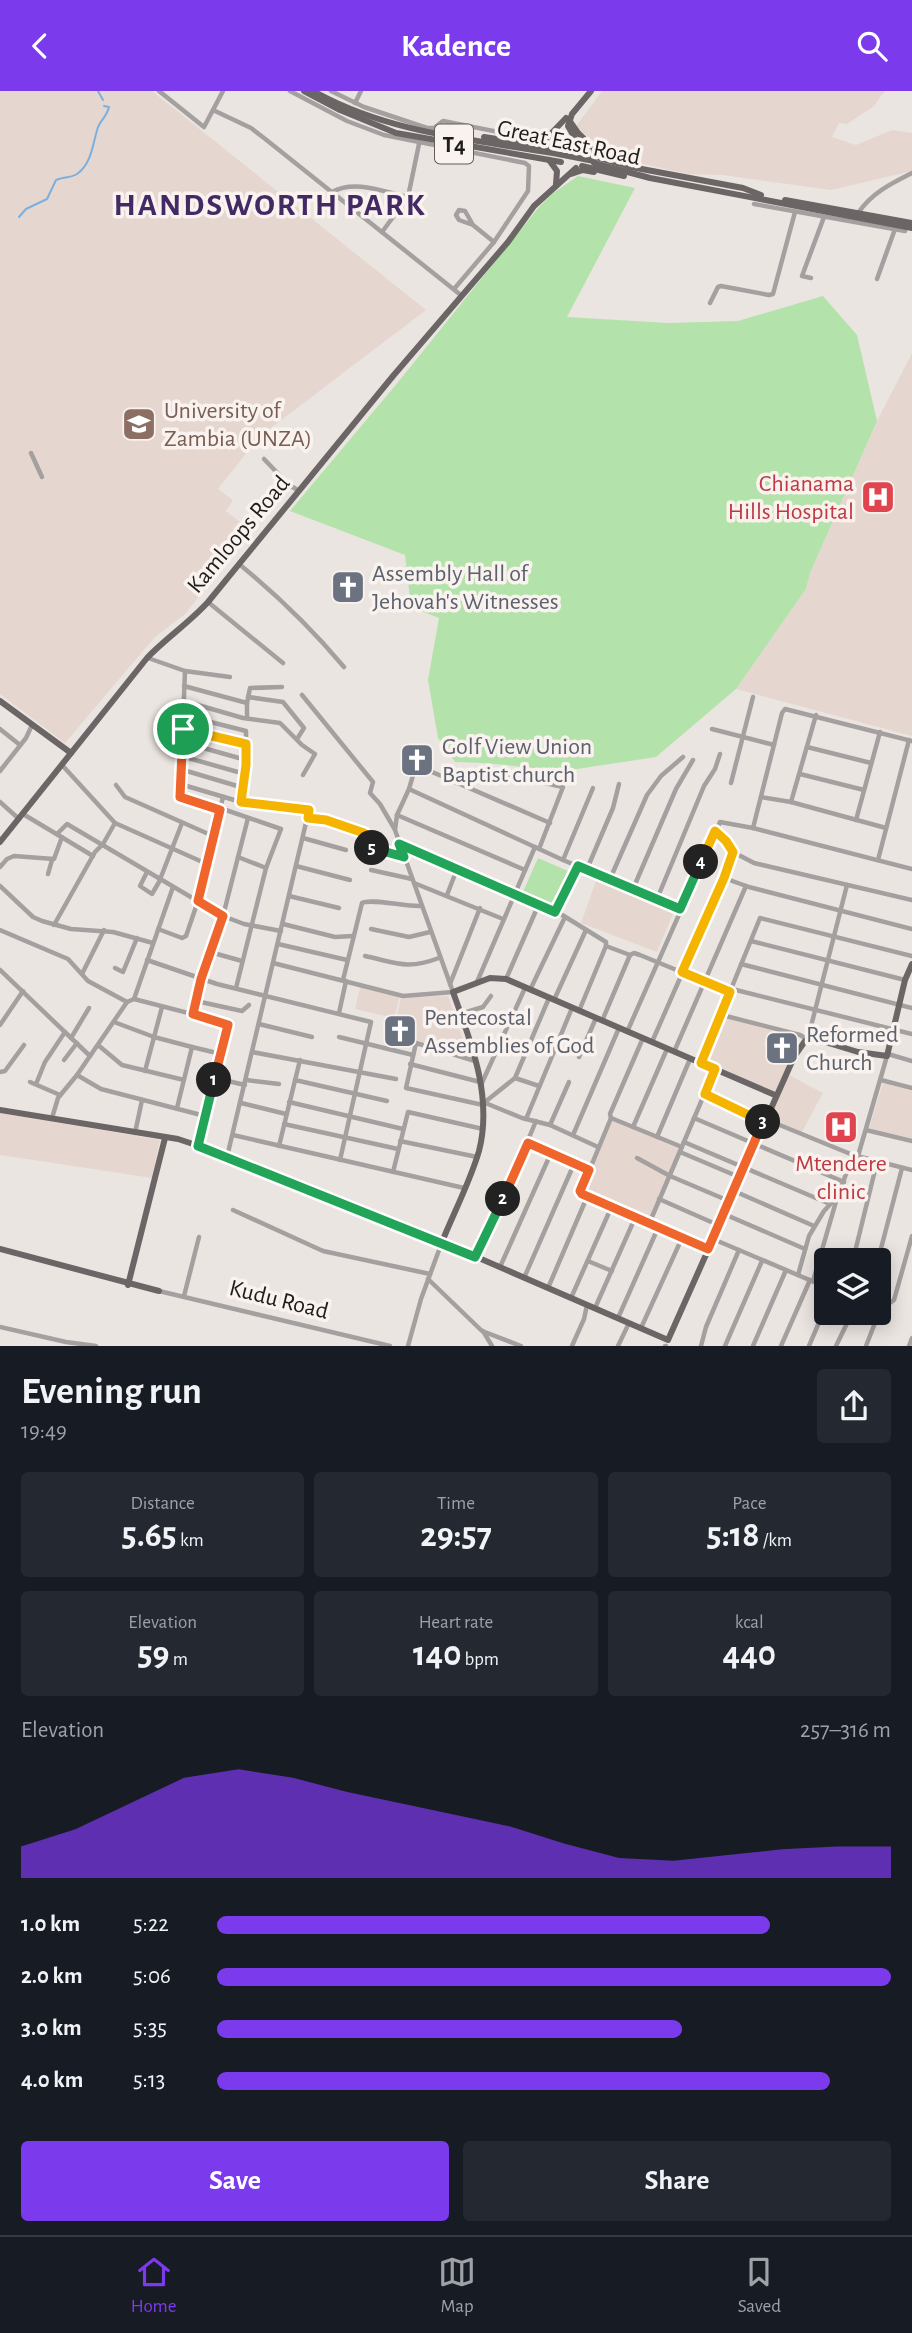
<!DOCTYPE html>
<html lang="en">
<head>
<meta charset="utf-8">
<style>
  body { margin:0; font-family:"Alegreya Sans",sans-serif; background:#242831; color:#f1f3f6; height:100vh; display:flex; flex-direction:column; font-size:26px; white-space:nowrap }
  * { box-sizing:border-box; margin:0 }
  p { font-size:23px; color:#9ea1a6 }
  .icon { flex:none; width:38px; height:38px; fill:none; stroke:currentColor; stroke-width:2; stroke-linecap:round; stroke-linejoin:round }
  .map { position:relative; height:1255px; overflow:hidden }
  .panel { display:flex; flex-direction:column; background:#171b24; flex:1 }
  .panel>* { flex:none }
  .tools { position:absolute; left:814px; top:1157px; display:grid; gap:14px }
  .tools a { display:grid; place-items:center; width:77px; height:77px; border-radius:7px; background:#171b24; box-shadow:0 4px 18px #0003; font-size:35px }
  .pin { position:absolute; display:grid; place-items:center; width:60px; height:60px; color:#fff; margin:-30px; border:4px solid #fff; border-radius:50%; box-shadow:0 2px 7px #0007 }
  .km { position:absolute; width:35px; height:35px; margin:-18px; border-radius:50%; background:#222; color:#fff; font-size:19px; line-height:35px; text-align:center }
  .round { display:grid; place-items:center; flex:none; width:74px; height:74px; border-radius:7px; background:#242831 }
  .head { display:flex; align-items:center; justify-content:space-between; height:119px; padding:0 21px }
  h1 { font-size:38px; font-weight:600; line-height:52px }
  .figures { display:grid; grid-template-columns:repeat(3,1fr); gap:10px; height:119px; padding:7px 21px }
  .figures div { display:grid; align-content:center; border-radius:7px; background:#242831; text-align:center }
  .figures b { font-size:35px; font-weight:600 }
  .figures small { font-size:19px; font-weight:400 }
  .figures p { font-size:19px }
  .chart { height:196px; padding:14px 21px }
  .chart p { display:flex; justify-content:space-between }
  .chart svg { width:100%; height:126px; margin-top:7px; fill:#7c3aed; opacity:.7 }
  .button { display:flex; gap:14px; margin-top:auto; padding:14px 21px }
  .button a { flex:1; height:80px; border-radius:7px; background:#7c3aed; color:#fff; font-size:28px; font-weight:600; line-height:80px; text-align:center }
  .button a+a { background:#242831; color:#f1f3f6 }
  ul { padding:0 21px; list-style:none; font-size:23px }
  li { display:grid; grid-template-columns:112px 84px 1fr; align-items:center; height:52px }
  li i { height:18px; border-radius:9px; background:#7c3aed }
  header { display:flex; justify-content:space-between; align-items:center; height:91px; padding:0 21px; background:#7c3aed; color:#fff; font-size:32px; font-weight:600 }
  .tab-bar { display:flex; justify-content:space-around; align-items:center; height:98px; border-top:2px solid #363941; background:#171b24; font-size:19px; color:#9ea1a6 }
  .tab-bar a { display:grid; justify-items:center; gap:4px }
  .tab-bar .active { color:#7c3aed }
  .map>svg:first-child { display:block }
  .built { fill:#e5d7cf }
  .green { fill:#b3e3aa }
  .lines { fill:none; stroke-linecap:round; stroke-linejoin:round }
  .stream { stroke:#79b0e1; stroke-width:2 }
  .minor { stroke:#a3a09f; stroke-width:4.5 }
  .major { stroke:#6b6665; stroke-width:6 }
  .major-bridge { stroke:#6b6665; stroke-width:6 }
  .split-1-casing { stroke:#fff; stroke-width:14 }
  .split-2-casing { stroke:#fff; stroke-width:14 }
  .split-3-casing { stroke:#fff; stroke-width:14 }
  .split-4-casing { stroke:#fff; stroke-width:14 }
  .split-5-casing { stroke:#fff; stroke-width:14 }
  .split-6-casing { stroke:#fff; stroke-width:14 }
  .split-1 { stroke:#f0652b; stroke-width:9 }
  .split-2 { stroke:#22a559; stroke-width:9 }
  .split-3 { stroke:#f0652b; stroke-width:9 }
  .split-4 { stroke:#f5b400; stroke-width:9 }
  .split-5 { stroke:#22a559; stroke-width:9 }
  .split-6 { stroke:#f5b400; stroke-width:9 }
  .labels { text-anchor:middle; stroke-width:7; stroke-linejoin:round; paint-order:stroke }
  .shield { fill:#f9f2ee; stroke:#605d5a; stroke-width:2 }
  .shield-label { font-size:23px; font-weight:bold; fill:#1f1d1b }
  .street-label { font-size:24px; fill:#1f1d1b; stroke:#f9f2ee }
  .education-label { font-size:24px; fill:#785e54; stroke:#f9f2ee; text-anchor:start }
  .health-label { font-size:24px; fill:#be3a42; stroke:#f9f2ee; text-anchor:end }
  .worship-label { font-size:24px; fill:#5b616d; stroke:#f9f2ee; text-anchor:start }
  .district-label { font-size:32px; font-weight:bold; letter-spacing:2px; fill:#432a64; stroke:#f9f2ee }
</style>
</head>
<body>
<header><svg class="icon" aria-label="back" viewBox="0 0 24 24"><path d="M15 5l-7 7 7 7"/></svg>Kadence<svg class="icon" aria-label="search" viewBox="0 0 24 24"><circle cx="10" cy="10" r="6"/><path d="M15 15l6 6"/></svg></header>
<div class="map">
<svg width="912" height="1255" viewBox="0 0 912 1255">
  <rect width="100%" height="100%" fill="#ebe5e1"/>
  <!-- built -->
  <g class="built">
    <polygon points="0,0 152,0 426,219 259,346 218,398 233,409 226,420 251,440 185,523 154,547 65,652 0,603"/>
    <polygon points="602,0 885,0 873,16 847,33 839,32 832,46 856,54 892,39 912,42 912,80 831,99 722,84 688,83 618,67 580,40 576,35"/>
    <polygon points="912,262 912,645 736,598 806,498 810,482 877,330"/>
    <polygon points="598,784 675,818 657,861 581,832"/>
    <polygon points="361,893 400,904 394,927 355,918"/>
    <polygon points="448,905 468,963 393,943 401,906"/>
    <polygon points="722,923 773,937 764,953 790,971 785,982 823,1002 802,1041 765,1025 774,1003 700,971"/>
    <polygon points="883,992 912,1000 912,1048 869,1037"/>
    <polygon points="0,1022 160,1049 152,1087 0,1064"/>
    <polygon points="612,1026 681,1054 648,1132 581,1101 586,1078"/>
  </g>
  <!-- green -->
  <g class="green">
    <polygon points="578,85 635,97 567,226 668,232 738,230 823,205 857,244 877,330 810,482 806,498 736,598 656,666 564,680 484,672 455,671 438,647 428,589 439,527 411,516 405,464 290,420 399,290 539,116 552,103"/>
    <polygon points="538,767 568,780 550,816 522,803"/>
  </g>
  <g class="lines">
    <!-- stream -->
    <g class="stream">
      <polyline points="98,0 103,9"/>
      <path d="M19,126L26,118L47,108L56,89C63,86 71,87 77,83C92,73 93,51 98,36C101,29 107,25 109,16L104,15"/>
    </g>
    <!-- minor -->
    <g class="minor">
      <polyline points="159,0 204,36 223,0"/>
      <polyline points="290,0 347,30 384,44 525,72 529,75 528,100 494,151 454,198"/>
      <polyline points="331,0 364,16 427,37 434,37 443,30 544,50"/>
      <polyline points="355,12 361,0"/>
      <polyline points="213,19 251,37 264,47 462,205"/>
      <path d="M332,101C355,88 384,101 408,106"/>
      <polyline points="754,113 905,140 904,135"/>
      <path d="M858,122C872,102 890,93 912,82"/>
      <polyline points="473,134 459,129 456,124 459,119 465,120 473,134 494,151"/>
      <polyline points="382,141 408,106 419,53"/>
      <polyline points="811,187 802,185 824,126"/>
      <polyline points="877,188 895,138"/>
      <polyline points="710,212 718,196 721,195 769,204 773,203 795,121"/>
      <polyline points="31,362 42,386"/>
      <polyline points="264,368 288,393 299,400"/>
      <path d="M239,473C277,504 312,538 344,576"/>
      <polyline points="208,511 283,572"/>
      <polyline points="148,567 185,580 230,586"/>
      <polyline points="185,580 180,705 220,719"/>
      <polyline points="184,595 247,612 250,597 282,596"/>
      <polyline points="302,604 373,691 370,702 380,713 394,737"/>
      <polyline points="248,606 283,611 304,637 297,648"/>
      <polyline points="184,610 243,627 280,632 302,654 315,663 303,684"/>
      <polyline points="247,612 247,627"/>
      <polyline points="183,624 246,640 246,674 241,711"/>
      <polyline points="0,638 20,654"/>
      <polyline points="183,638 246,653"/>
      <polyline points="712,638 774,654"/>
      <polyline points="182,651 246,669"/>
      <polyline points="807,656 871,672"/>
      <polyline points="181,665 245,683"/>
      <polyline points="180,678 244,697"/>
      <polyline points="486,679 563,696 539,758"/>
      <polyline points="0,680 26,647 32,634"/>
      <polyline points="800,683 864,699"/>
      <polyline points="731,692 753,606"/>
      <polyline points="180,693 241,711 309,719 227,1066"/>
      <polyline points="116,694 125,706 213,745"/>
      <polyline points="409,698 563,769 680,818"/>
      <polyline points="761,706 791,711 886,737"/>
      <polyline points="0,711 19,728"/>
      <polyline points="791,711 816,624"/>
      <polyline points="220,717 281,738 266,777 236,897"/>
      <polyline points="23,723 93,765"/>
      <polyline points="397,724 525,779"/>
      <polyline points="308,727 326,729 363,742 364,755 403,766"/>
      <polyline points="856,729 880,641"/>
      <polyline points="115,732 207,773"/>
      <polyline points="753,737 782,622 785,618 912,650"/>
      <polyline points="714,740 726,750 733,761 754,772 912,809"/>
      <polyline points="57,743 67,733 223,825 244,833 281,840"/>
      <polyline points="303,747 346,759"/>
      <polyline points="400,753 515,802 538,815 559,822 606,851 606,855 630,864 634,862 640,864 730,901"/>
      <polyline points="238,766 266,777"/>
      <polyline points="563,769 593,697"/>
      <polyline points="878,769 909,649"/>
      <polyline points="296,775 350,789"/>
      <polyline points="0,776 7,768 14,765 54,768 62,746"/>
      <polyline points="587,778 613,717 619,693"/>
      <polyline points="371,779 412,788"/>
      <polyline points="147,781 140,795 152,803 159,791 182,732"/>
      <polyline points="48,783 52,769"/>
      <polyline points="724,787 749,796 912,838"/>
      <polyline points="610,788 647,704 661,685 683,666"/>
      <polyline points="414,792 503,828"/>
      <polyline points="0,795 33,826 42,830 71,838 113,841 153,852"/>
      <polyline points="633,798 676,698 693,669"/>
      <polyline points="447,804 457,778"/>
      <polyline points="289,805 339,817"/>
      <polyline points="657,808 704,695 715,678 720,663"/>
      <polyline points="555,821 578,775"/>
      <polyline points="283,833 335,846 353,845"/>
      <polyline points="54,834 95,761 103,753 115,732 62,674"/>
      <polyline points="158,838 182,847 186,845 198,810 223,706"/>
      <polyline points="371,838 409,846 430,841"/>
      <polyline points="0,839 68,868 88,890 127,911"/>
      <polyline points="751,850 905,889"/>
      <polyline points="278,853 347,869"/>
      <polyline points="210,861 242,870"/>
      <path d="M365,865C397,872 407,879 439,867"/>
      <polyline points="147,869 217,893 371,931 340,1069"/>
      <polyline points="273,872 403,905 453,901 395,739 397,724 409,698 416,674 550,732"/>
      <polyline points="741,873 912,917"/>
      <polyline points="115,877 123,881 137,847"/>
      <polyline points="0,879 90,965"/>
      <polyline points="82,883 104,839"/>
      <polyline points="506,888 538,815"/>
      <path d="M343,889L362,812C371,807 406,816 421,815"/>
      <polyline points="477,891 535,756"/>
      <polyline points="450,893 480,817"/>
      <polyline points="732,898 912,943"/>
      <polyline points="530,899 565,826"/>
      <polyline points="134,908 227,932 198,1055"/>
      <polyline points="554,909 586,839"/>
      <polyline points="196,910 242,920 249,914"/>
      <polyline points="579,920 606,855"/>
      <polyline points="339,922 346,890"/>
      <polyline points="193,923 201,888 223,825 248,727"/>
      <polyline points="460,923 483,916 491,905"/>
      <polyline points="722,924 800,944 807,948"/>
      <polyline points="602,930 630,864"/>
      <polyline points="114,931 154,946 192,956"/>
      <polyline points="259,933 312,946"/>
      <polyline points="0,934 23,900"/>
      <polyline points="627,941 720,731 753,737 912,778"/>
      <polyline points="390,944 475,970"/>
      <polyline points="339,946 413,964"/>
      <polyline points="71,947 89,917"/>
      <polyline points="808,947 847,794"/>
      <polyline points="652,951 724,787 733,761"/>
      <polyline points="416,952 406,997 483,1014"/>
      <polyline points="98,954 122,974 184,989"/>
      <polyline points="252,961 396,988"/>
      <polyline points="674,961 746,795"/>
      <polyline points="888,963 912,970"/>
      <polyline points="579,966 596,927"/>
      <polyline points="64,969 77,952"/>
      <polyline points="701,972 760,827 912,865"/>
      <polyline points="410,973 480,991"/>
      <polyline points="145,980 162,916"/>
      <polyline points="0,981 5,980 24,954"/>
      <polyline points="77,984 101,998 205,1025"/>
      <polyline points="215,987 245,994"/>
      <polyline points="515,987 549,907"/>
      <polyline points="246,989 279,993"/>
      <polyline points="295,989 387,1010"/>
      <polyline points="881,989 912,997"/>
      <polyline points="30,991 60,1004"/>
      <polyline points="36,993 45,971 65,941"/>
      <polyline points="481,994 525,897"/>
      <polyline points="704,1003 764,1029"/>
      <polyline points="289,1011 403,1038"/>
      <polyline points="483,1011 522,1027 550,1034 598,1056"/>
      <polyline points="485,1011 515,987 539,995"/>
      <polyline points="241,1012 286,1023"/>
      <polyline points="177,1017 192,956 221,963"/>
      <polyline points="52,1027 58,1007 77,984 127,911 134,908 173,796"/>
      <polyline points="611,1027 610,1023 643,947"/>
      <polyline points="694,1027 844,1091"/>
      <polyline points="526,1028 572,917"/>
      <polyline points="765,1028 853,1064 912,1079"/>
      <polyline points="284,1033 398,1058"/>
      <polyline points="550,1034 569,991"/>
      <polyline points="633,1036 667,958"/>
      <polyline points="866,1039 912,1050"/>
      <polyline points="135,1042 142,1009"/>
      <polyline points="233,1044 464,1097"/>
      <polyline points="573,1044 619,937"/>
      <polyline points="657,1046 690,968"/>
      <polyline points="400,1050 477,1066"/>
      <polyline points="684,1051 830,1113"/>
      <polyline points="528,1052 589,1079"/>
      <polyline points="279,1055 300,969"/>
      <polyline points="682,1056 611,1027 580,1102 611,1117 708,1158"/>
      <polyline points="680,1061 739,1086"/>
      <polyline points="858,1065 887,965"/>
      <polyline points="637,1067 670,1085 729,1110"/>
      <polyline points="393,1081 408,1021 483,1038"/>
      <polyline points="734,1100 814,1135"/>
      <polyline points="659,1108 718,1134"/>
      <polyline points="233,1119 323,1160 430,1183"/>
      <polyline points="724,1123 805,1158"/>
      <polyline points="649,1133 715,978"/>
      <polyline points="713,1148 826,1196"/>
      <polyline points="475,1166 495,1128 536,1030"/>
      <polyline points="853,1169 877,1071"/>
      <polyline points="878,1169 902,1077"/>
      <polyline points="588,1170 612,1180"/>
      <polyline points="500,1176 551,1062"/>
      <polyline points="798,1184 809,1145 824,1120 838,1105 853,1064"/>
      <polyline points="524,1187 574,1073"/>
      <polyline points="428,1188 482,1240 521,1255"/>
      <polyline points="813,1190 837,1107"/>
      <polyline points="548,1197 587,1106"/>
      <polyline points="159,1200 390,1255"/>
      <polyline points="184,1205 199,1146"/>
      <polyline points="571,1207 611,1117"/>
      <polyline points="595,1217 635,1127"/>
      <polyline points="878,1218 880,1219 894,1209 912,1145"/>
      <polyline points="618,1227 658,1137"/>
      <polyline points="0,1236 66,1251 96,1255"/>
      <polyline points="641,1237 682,1147"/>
      <polyline points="483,1240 492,1255"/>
      <polyline points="408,1255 421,1208 442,1151"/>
      <polyline points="572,1255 584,1228 587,1214"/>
      <polyline points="618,1255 629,1232"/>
      <polyline points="665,1255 666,1255"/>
      <polyline points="701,1255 706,1236 739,1159"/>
      <polyline points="725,1255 762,1170"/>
      <polyline points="753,1255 786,1179"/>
      <polyline points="781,1255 810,1189"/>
      <polyline points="809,1255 826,1215"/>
      <polyline points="836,1255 852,1222"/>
      <polyline points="866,1255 880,1219"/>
      <polyline points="909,1255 912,1247"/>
    </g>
    <!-- major -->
    <g class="major">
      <polyline points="304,0 340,19 396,42 561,71"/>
      <path d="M313,0C388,42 470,48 553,62"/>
      <polyline points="591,0 572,23 568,35 577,51 593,65 631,76 743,97 761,104"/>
      <polyline points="569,29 578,42 603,66"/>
      <polyline points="484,46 554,57 568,51 577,51"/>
      <polyline points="539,55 566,27"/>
      <polyline points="549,69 557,80 556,93"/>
      <polyline points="594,72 650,87 912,137"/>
      <polyline points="582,75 624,85"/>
      <polyline points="571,83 583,79 594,81"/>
      <polyline points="785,109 912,132"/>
      <polyline points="0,610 71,662"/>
      <path d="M0,751L147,567C166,547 189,532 208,511L393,285L508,151L534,115L576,77"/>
      <polyline points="0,1019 178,1048 196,1054 442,1151 668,1249 794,966 805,950 812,947 858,961 887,965 905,889 912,873"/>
      <path d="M442,1151C454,1121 470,1091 479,1060C493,1006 471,951 453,901L490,887L506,888L775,1004"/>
      <polyline points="0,1158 159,1200"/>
      <polyline points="128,1194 165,1047"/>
    </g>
    <!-- major-bridge -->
    <polyline class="major-bridge" points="553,62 594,70"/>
  </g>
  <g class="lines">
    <!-- split-1 casing -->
    <g class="split-1-casing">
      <polyline id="split-1" points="183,638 180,706 220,719 198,810 223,825 201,888 193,923 228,934 214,989"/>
    </g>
    <!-- split-2 casing -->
    <g class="split-2-casing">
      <polyline id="split-2" points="214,989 198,1055 475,1166 503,1108"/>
    </g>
    <!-- split-3 casing -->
    <g class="split-3-casing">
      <polyline id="split-3" points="503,1108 528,1052 589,1079 580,1100 582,1103 708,1158 763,1031"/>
    </g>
    <!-- split-4 casing -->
    <g class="split-4-casing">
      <polyline id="split-4" points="701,771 715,740 726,750 733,761 724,787 682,881 730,901 701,972 715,978 705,1003 763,1031"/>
    </g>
    <!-- split-5 casing -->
    <g class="split-5-casing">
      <polyline id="split-5" points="372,757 404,766 399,753 555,821 578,775 680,818 701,771"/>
    </g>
    <!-- split-6 casing -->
    <g class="split-6-casing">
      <polyline id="split-6" points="183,638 246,653 246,674 241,711 309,719 308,727 326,729 364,742 363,754 372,757"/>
    </g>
    <!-- split-1 -->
    <use href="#split-1" class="split-1"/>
    <!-- split-2 -->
    <use href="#split-2" class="split-2"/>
    <!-- split-3 -->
    <use href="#split-3" class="split-3"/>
    <!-- split-4 -->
    <use href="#split-4" class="split-4"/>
    <!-- split-5 -->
    <use href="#split-5" class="split-5"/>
    <!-- split-6 -->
    <use href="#split-6" class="split-6"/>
  </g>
  <!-- icons -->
  <defs>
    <g id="university-square" transform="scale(1.75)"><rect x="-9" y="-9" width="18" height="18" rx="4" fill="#8d6e63" stroke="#f9f2ee"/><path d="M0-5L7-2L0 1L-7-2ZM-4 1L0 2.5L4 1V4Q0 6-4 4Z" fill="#fff"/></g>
    <g id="hospital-square" transform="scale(1.75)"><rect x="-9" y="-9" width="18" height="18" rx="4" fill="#e0444e" stroke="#f9f2ee"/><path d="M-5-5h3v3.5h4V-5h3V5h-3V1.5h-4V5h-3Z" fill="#fff"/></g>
    <g id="church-square" transform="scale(1.75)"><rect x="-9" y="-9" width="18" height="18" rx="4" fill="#6b7280" stroke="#f9f2ee"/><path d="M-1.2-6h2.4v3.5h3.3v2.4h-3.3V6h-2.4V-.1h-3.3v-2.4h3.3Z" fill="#fff"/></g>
  </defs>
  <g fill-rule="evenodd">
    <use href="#university-square" x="139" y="333"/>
    <use href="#hospital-square" x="878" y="406"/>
    <use href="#church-square" x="348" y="496"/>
    <use href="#church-square" x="417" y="669"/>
    <use href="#church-square" x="400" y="940"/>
    <use href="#church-square" x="782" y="957"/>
    <use href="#hospital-square" x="841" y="1036"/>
  </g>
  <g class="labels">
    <!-- shield labels -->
    <rect class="shield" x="435" y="33.5" width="38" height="39" rx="5"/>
    <g class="shield-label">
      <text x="454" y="61">T4</text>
    </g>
    <!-- street labels -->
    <g class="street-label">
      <text transform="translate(569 51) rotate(12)" y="8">Great East Road</text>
      <text transform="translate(238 443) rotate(-50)" y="8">Kamloops Road</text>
      <text transform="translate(279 1208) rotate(14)" y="8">Kudu Road</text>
    </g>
    <!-- education labels -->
    <g class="education-label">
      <text x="164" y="327">University of<tspan x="164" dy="28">Zambia (UNZA)</tspan></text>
    </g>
    <!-- health labels -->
    <g class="health-label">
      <text x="854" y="400">Chianama<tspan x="854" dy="28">Hills Hospital</tspan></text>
      <text x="841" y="1080" text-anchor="middle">Mtendere<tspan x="841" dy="28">clinic</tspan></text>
    </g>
    <!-- worship labels -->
    <g class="worship-label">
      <text x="372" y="490">Assembly Hall of<tspan x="372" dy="28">Jehovah's Witnesses</tspan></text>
      <text x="442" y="663">Golf View Union<tspan x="442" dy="28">Baptist church</tspan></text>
      <text x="424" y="934">Pentecostal<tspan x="424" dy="28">Assemblies of God</tspan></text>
      <text x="806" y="951">Reformed<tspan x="806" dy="28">Church</tspan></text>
    </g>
    <!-- district labels -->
    <g class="district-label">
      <text x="270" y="124">HANDSWORTH PARK</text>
    </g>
  </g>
</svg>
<div class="tools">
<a><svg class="icon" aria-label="layers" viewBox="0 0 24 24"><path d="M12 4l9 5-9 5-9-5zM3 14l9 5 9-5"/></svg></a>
</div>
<div class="pin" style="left:183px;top:638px;background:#1e9e55"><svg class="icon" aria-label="arrive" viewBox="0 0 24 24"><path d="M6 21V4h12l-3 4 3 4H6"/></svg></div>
<b class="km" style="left:214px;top:989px">1</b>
<b class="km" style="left:503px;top:1108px">2</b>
<b class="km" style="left:763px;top:1031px">3</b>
<b class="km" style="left:701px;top:771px">4</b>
<b class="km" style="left:372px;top:757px">5</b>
</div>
<section class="panel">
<div class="head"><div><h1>Evening run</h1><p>19:49</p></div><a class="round"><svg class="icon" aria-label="share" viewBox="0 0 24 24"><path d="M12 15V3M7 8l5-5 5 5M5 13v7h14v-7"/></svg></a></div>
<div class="figures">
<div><p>Distance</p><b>5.65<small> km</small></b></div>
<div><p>Time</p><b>29:57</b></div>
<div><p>Pace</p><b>5:18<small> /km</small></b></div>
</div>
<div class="figures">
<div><p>Elevation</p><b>59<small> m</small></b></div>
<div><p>Heart rate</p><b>140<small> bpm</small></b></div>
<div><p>kcal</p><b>440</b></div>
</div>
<div class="chart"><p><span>Elevation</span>257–316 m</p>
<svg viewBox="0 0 160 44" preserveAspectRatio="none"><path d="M0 44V33L10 27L20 18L30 9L40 6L50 9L60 14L70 18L80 22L90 26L100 32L110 37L120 38L130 36L140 34L150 33L160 33V44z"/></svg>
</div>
<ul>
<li><b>1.0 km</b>5:22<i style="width:82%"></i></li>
<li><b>2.0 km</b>5:06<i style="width:100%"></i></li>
<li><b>3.0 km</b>5:35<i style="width:69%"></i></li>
<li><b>4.0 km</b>5:13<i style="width:91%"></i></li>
</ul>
<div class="button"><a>Save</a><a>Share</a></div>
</section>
<nav class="tab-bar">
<a class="active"><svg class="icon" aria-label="home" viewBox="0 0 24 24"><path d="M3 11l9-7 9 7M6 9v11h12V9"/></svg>Home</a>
<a><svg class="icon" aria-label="map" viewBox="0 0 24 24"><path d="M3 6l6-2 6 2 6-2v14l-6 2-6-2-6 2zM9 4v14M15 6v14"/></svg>Map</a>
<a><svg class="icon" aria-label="saved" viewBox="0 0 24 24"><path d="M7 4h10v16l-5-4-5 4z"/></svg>Saved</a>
</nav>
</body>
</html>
